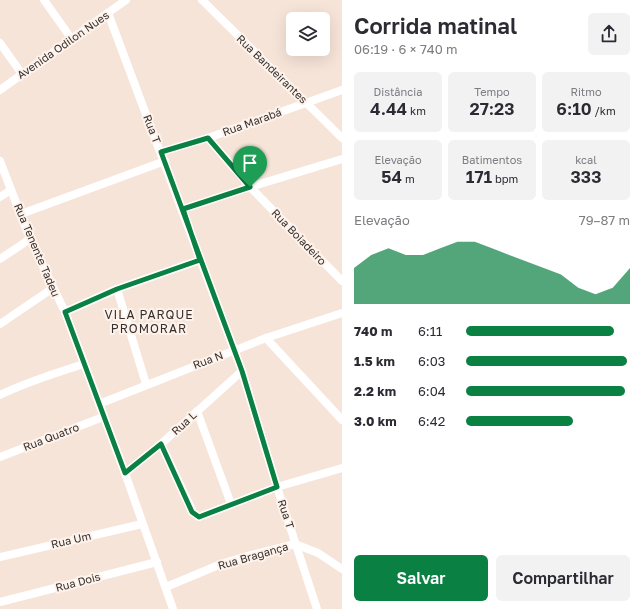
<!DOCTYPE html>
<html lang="pt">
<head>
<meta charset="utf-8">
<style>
  body { margin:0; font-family:"Golos Text",sans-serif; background:#f2f2f3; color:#2b2b33; height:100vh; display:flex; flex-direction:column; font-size:15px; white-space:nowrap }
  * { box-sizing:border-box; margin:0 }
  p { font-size:13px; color:#7c7c81 }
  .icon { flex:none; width:22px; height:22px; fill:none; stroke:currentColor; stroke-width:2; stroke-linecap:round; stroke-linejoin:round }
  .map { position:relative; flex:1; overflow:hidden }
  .panel { display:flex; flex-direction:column; background:#fff; width:300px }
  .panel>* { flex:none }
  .buttons { position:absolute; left:286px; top:12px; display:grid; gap:8px }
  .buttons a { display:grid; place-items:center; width:44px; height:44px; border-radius:6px; background:#fff; box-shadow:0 4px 16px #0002; font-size:20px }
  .pin { position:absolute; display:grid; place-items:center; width:34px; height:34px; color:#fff; margin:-41px -17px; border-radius:50% 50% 50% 0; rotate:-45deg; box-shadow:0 0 4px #0007 }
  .pin .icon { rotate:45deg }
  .round { display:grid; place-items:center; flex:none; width:42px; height:42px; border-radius:6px; background:#f2f2f3 }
  .head { display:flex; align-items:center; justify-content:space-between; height:68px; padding:0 12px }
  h1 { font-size:22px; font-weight:600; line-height:30px }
  .metrics { display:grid; grid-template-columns:repeat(3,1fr); gap:6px; height:68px; padding:4px 12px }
  .metrics div { display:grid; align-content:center; border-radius:6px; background:#f2f2f3; text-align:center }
  .metrics b { font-size:17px; font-weight:600 }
  .metrics small { font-size:11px; font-weight:400 }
  .metrics p { font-size:11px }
  .chart { height:112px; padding:8px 12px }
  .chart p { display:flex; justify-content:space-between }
  .chart svg { width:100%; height:72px; margin-top:4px; fill:#0b8043; opacity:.7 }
  .action { display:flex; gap:8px; margin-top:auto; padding:8px 12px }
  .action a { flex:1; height:46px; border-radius:6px; background:#0b8043; color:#fff; font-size:16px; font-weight:600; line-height:46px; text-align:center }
  .action a+a { background:#f2f2f3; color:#2b2b33 }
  ul { padding:0 12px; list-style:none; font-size:13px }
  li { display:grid; grid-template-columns:64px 48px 1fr; align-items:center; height:30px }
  li i { height:10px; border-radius:5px; background:#0b8043 }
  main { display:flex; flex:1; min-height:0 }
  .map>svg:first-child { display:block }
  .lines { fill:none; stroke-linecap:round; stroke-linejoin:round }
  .street { stroke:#fff; stroke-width:8 }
  .route-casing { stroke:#fff; stroke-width:8 }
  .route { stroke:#0b8043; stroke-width:5 }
  .labels { text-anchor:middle; stroke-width:4; stroke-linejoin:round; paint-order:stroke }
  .street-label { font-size:11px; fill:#37302c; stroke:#fef3ec }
  .neighbourhood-label { font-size:12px; letter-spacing:1px; fill:#37302c; stroke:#fef3ec }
</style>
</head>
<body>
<main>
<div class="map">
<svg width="342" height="609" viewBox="0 0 342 609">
  <rect width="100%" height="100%" fill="#f7e4d8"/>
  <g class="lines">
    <!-- street -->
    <g class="street">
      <polyline points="44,0 71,38"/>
      <polyline points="202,0 342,138"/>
      <polyline points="108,13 242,371 277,487 317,609"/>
      <polyline points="0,43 22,74"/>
      <polyline points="0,90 126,0"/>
      <polyline points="208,138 250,187 342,281"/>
      <polyline points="161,152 208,138 342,90"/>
      <polyline points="0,161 30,239 65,312 125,473 173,609"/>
      <polyline points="0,197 11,190"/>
      <polyline points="183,209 250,187 342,159"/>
      <polyline points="21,214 165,161"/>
      <polyline points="0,259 30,239"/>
      <polyline points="117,289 146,384"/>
      <polyline points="65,312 117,289 200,260"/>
      <polyline points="0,324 53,288"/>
      <polyline points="266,338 342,420"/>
      <path d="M0,395C27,382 55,373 84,364"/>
      <polyline points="99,404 266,338 342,313"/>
      <polyline points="197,411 231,504"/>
      <polyline points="161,444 193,512 199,517 277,487 342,468"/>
      <polyline points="0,457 103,417"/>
      <polyline points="125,473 161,444 242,371"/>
      <polyline points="0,557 142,524"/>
      <polyline points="166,587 221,564 244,557 295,544 318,553 342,569"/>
      <polyline points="0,602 157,562"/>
    </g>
  </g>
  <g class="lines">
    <!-- route casing -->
    <g class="route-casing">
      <polyline id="route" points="250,187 183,209 200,260 117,289 65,312 125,473 161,444 192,512 199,517 277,487 242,371 161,152 208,138 250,187"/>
    </g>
    <!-- route -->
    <use href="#route" class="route"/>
  </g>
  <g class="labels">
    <!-- street labels -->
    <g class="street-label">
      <text transform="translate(63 45) rotate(-35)" y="4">Avenida Odilon Nues</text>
      <text transform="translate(272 69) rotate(44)" y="4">Rua Bandeirantes</text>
      <text transform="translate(252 122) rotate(-20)" y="4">Rua Marabá</text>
      <text transform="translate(152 129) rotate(69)" y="4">Rua T</text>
      <text transform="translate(299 237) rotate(46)" y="4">Rua Boiadeiro</text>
      <text transform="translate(37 250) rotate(67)" y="4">Rua Tenente Tadeu</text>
      <text transform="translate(208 360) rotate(-21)" y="4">Rua N</text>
      <text transform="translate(184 423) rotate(-43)" y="4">Rua L</text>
      <text transform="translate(51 437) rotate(-21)" y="4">Rua Quatro</text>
      <text transform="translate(286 514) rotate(72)" y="4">Rua T</text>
      <text transform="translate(71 540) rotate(-13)" y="4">Rua Um</text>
      <text transform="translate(253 556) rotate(-16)" y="4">Rua Bragança</text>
      <text transform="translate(78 582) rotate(-15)" y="4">Rua Dois</text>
    </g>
    <!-- neighbourhood labels -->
    <g class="neighbourhood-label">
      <text x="149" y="319">VILA PARQUE<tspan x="149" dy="14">PROMORAR</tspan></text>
    </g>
  </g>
</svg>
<div class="buttons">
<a><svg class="icon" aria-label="layers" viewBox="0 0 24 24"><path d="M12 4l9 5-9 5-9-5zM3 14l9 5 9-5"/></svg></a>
</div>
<div class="pin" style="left:250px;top:187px;background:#1e9e55"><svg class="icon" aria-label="arrive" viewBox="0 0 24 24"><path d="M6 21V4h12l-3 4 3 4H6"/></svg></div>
</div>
<section class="panel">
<div class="head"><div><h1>Corrida matinal</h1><p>06:19 · 6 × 740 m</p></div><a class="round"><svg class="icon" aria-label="share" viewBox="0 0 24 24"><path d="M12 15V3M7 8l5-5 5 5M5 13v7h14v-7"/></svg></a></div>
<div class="metrics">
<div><p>Distância</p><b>4.44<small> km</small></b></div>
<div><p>Tempo</p><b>27:23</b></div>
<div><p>Ritmo</p><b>6:10<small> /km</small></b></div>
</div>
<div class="metrics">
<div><p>Elevação</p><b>54<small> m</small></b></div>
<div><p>Batimentos</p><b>171<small> bpm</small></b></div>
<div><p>kcal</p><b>333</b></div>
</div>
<div class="chart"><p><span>Elevação</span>79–87 m</p>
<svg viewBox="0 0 160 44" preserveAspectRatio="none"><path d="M0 44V22L10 14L20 10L30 14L40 14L50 10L60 6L70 6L80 10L90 14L100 18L110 22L120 26L130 34L140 38L150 34L160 22V44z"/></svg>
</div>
<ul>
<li><b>740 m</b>6:11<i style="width:90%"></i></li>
<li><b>1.5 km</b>6:03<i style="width:98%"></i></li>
<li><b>2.2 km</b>6:04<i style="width:97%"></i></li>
<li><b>3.0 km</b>6:42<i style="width:65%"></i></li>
</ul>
<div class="action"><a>Salvar</a><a>Compartilhar</a></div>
</section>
</main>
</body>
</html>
